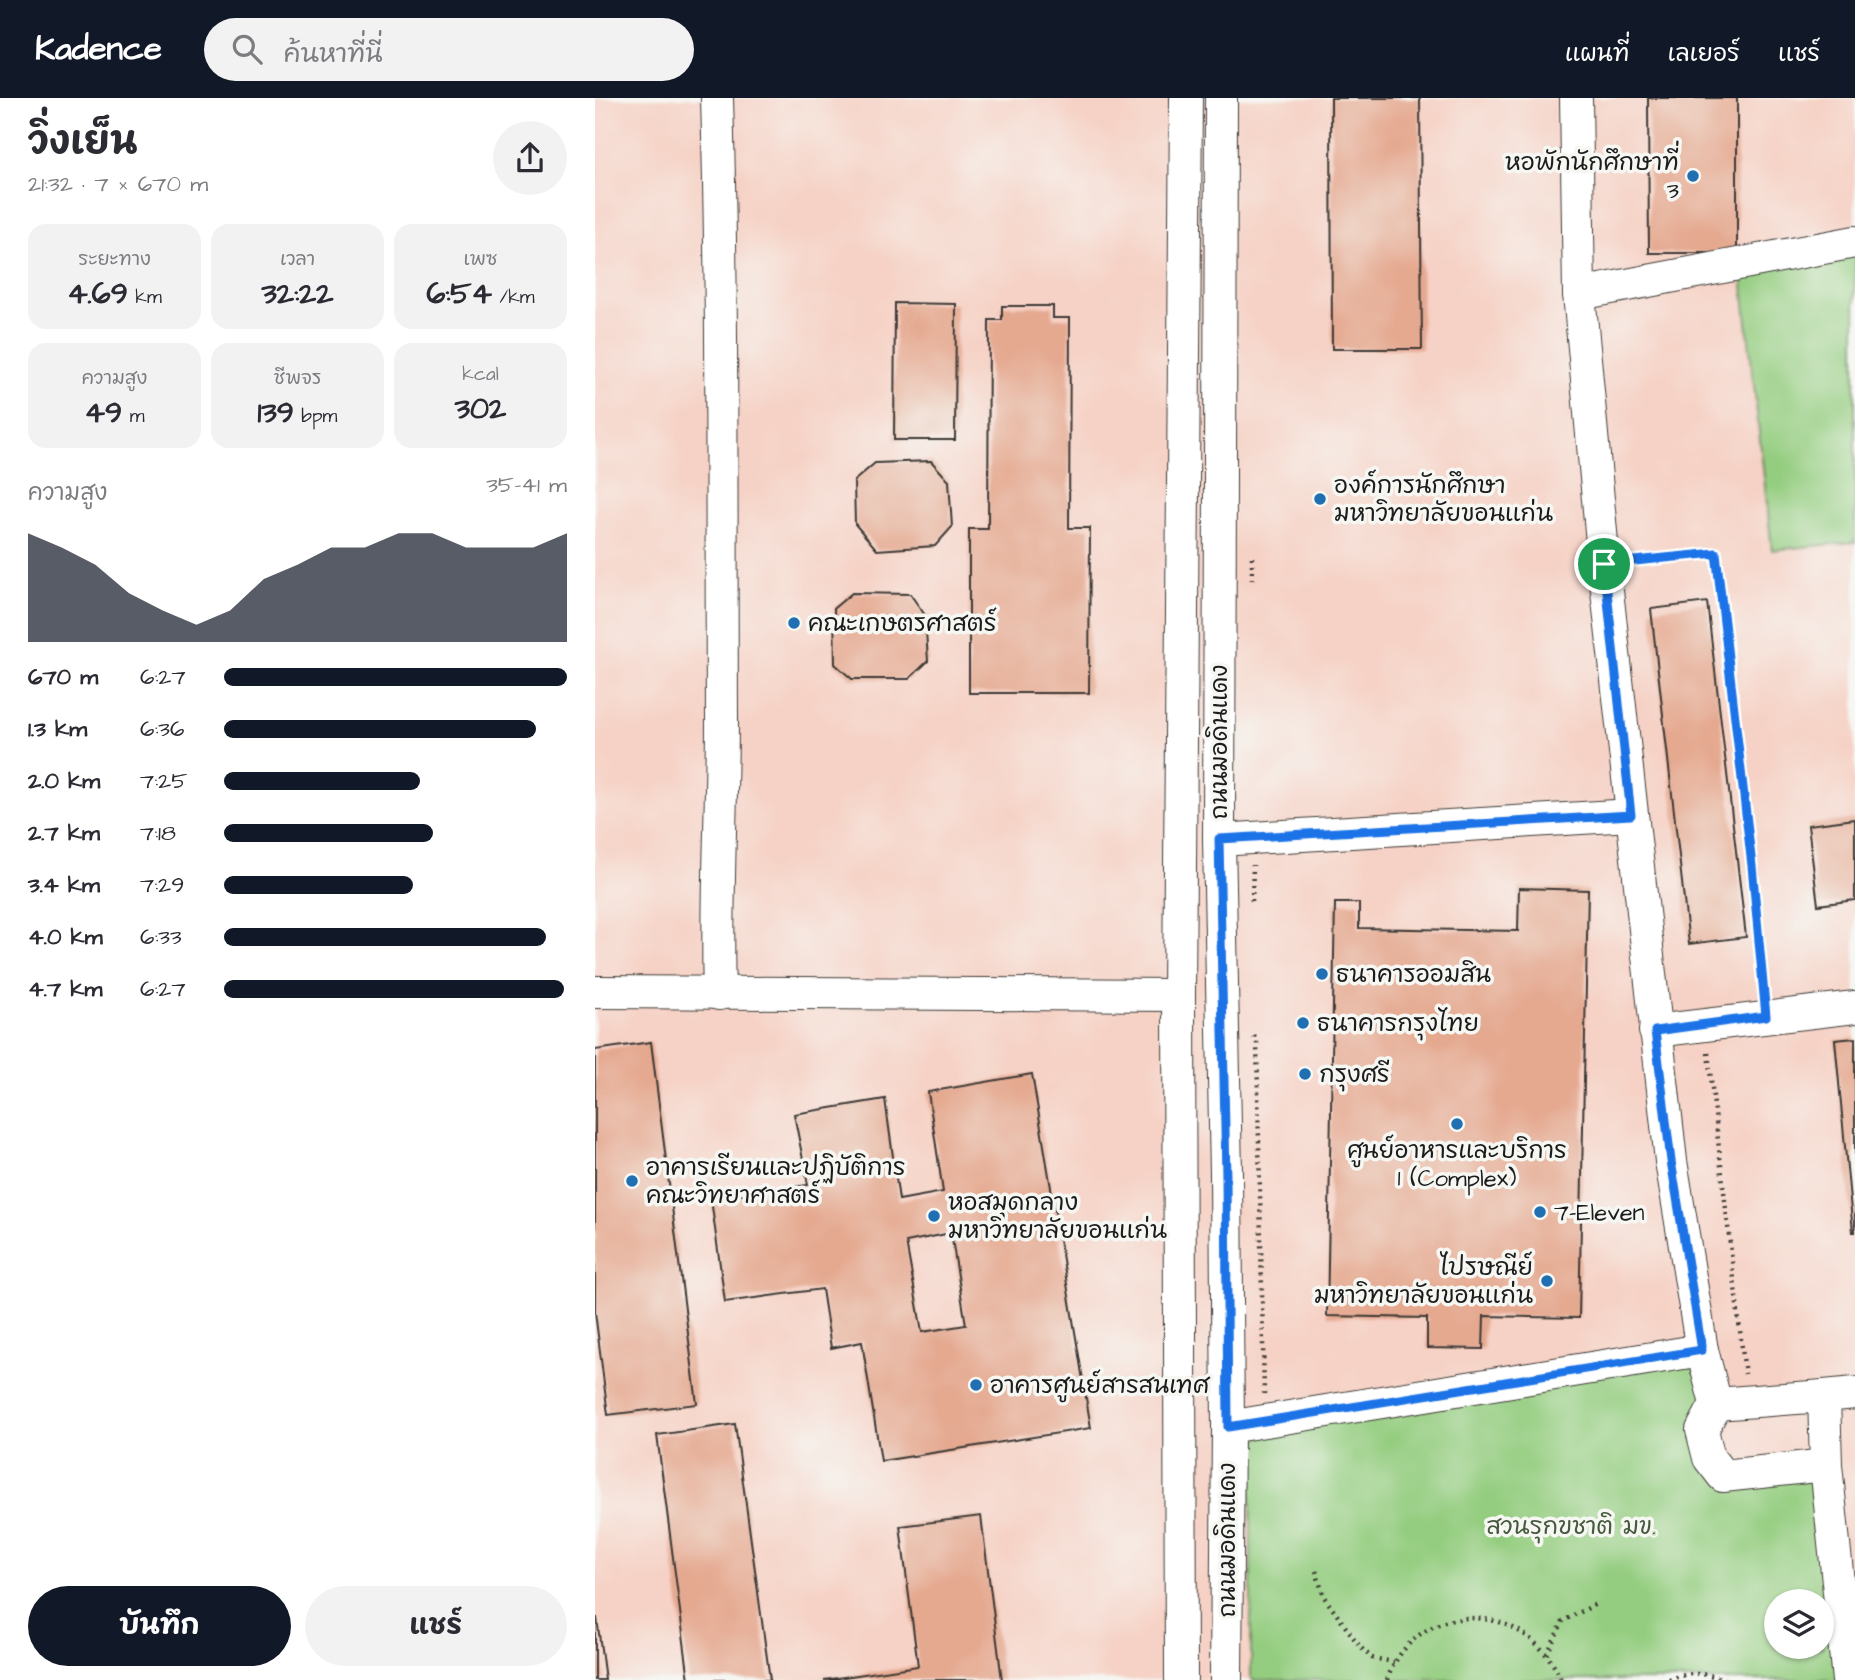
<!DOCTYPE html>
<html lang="th">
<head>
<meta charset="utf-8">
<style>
  body { margin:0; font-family:"Architects Daughter","Playpen Sans Thai",sans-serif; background:#f2f2f3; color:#2b2b33; height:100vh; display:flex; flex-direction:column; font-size:26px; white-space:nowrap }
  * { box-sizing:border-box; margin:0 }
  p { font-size:23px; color:#7c7c81 }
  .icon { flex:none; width:38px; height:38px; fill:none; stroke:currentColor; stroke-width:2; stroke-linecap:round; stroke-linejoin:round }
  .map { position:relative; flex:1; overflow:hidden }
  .panel { display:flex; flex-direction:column; background:#fff; width:595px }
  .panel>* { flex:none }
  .fabs { position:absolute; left:1169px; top:1491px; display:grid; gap:14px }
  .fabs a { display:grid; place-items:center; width:70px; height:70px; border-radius:50%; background:#fff; box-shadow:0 2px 5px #0004; font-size:35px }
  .pin { position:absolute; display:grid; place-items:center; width:60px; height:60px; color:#fff; margin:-30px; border:4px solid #fff; border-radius:50%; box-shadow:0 2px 7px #0007 }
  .round { display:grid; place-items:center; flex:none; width:74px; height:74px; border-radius:37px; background:#f2f2f3 }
  .overview { display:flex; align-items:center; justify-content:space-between; height:119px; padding:0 28px }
  h1 { font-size:38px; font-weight:700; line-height:52px }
  .stats { display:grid; grid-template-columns:repeat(3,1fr); gap:10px; height:119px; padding:7px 28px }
  .stats div { display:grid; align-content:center; border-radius:18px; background:#f2f2f3; text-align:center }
  .stats b { font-size:30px; font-weight:700 }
  .stats small { font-size:19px; font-weight:400 }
  .stats p { font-size:19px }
  .chart { height:196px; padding:14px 28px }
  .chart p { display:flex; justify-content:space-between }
  .chart svg { width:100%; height:126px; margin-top:7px; fill:#111827; opacity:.7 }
  .primary-button { display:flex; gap:14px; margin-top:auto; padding:14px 28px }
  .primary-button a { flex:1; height:80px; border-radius:42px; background:#111827; color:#fff; font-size:28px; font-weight:700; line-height:80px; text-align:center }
  .primary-button a+a { background:#f2f2f3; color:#2b2b33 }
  ul { padding:0 28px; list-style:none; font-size:23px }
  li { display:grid; grid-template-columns:112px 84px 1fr; align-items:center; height:52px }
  li i { height:18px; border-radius:9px; background:#111827 }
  header { display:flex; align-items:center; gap:42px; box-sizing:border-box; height:98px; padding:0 35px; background:#111827; color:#fff }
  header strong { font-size:33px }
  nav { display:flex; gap:38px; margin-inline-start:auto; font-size:24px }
  .search { width:490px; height:63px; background:#f2f2f3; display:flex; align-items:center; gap:18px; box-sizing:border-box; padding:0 24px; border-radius:38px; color:#7c7c81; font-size:26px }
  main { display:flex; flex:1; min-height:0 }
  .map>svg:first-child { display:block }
  .built { fill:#f6d1c5; fill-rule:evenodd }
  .green { fill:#94cd80; stroke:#58744e; stroke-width:2; fill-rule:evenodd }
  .building { fill:#e5a990; fill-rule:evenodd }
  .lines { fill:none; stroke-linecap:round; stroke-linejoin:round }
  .minor-casing { stroke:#3c3934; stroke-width:34 }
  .path { stroke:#3c3934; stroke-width:4.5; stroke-dasharray:2 5; stroke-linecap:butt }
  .minor { stroke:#fff; stroke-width:32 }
  .route-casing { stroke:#fff; stroke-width:14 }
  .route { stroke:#1a73e8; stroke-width:9 }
  .poi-dot { fill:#1f6fb2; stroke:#f6f6f2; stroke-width:2.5 }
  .labels { text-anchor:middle; stroke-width:7; stroke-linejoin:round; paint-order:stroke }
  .poi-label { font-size:24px; fill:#1c1c1c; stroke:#f6f6f2; text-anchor:start }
  .street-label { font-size:24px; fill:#1c1c1c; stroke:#f6f6f2 }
  .park-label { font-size:24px; fill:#465a3f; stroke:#f6f6f2 }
</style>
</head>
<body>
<header>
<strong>Kadence</strong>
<div class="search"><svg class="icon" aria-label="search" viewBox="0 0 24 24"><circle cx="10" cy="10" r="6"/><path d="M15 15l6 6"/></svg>ค้นหาที่นี่</div>
<nav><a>แผนที่</a><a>เลเยอร์</a><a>แชร์</a></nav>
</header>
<main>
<section class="panel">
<div class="overview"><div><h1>วิ่งเย็น</h1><p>21:32 · 7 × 670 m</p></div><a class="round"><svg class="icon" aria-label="share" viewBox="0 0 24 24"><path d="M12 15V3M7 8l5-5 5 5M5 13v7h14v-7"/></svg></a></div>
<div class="stats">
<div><p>ระยะทาง</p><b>4.69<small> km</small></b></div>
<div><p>เวลา</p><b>32:22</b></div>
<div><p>เพซ</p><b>6:54<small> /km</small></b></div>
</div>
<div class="stats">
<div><p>ความสูง</p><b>49<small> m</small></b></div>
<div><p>ชีพจร</p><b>139<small> bpm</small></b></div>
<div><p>kcal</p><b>302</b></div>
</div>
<div class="chart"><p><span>ความสูง</span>35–41 m</p>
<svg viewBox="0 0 160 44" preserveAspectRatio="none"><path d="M0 44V6L10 11L20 17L30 27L40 33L50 38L60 33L70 22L80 17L90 11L100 11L110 6L120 6L130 11L140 11L150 11L160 6V44z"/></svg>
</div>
<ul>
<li><b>670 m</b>6:27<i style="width:100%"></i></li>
<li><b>1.3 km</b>6:36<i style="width:91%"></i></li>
<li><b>2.0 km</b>7:25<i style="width:57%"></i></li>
<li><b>2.7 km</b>7:18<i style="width:61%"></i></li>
<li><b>3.4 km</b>7:29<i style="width:55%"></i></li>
<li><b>4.0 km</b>6:33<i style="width:94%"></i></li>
<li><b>4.7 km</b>6:27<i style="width:99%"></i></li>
</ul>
<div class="primary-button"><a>บันทึก</a><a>แชร์</a></div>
</section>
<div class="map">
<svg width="1260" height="1582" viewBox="0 0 1260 1582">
  <rect width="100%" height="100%" fill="#f6f6f2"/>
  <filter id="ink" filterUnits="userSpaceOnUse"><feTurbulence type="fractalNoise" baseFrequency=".0143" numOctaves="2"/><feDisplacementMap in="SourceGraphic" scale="14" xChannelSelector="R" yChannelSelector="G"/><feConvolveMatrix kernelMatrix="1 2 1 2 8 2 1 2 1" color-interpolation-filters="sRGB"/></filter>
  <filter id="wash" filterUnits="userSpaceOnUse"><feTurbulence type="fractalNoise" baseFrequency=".00686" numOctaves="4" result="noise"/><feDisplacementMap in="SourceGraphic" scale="28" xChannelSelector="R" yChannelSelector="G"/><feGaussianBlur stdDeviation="1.57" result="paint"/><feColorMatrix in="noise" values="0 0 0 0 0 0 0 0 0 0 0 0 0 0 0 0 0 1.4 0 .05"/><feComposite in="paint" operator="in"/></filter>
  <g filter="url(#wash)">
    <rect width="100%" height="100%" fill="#f0debd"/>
    <!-- built -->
    <path class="built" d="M0,0H1260V1582H0ZM1181,1503H1227V1549H1181Z"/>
    <!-- green -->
    <g class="green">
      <polygon points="1260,149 1260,444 1177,452 1145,160"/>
      <path d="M1107,1252L1128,1378L1231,1367L1253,1582H656V1351L670,1332ZM1181,1503H1227V1549H1181Z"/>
    </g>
    <g id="blocks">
      <!-- building -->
      <g class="building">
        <polygon points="736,0 825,0 827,251 737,251"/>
        <polygon points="1053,0 1142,0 1142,155 1054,155"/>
        <polygon points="300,205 361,206 360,342 299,342"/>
        <polygon points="407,208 458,208 458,220 475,220 474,430 495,430 494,595 374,595 374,431 393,431 394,222 407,222"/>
        <polygon points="336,363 354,383 357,429 340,448 282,452 260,426 259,383 280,365"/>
        <polygon points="257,495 315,496 330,517 333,563 314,581 257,581 240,566 239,510"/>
        <polygon points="1112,504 1151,839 1094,846 1056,511"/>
        <polygon points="1260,721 1260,802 1223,807 1213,727"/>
        <polygon points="924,790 993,792 984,1220 889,1218 888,1251 832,1250 832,1220 732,1218 740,805 764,805 764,830 923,833"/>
        <polygon points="1260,940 1260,1134 1258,1134 1240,942"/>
        <polygon points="56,944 102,1306 13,1317 0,1214 0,952"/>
        <path d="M437,976L496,1330L286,1363L267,1244L236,1250L227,1191L130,1204L116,1101L213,1087L199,1016L290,1001L304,1102L348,1094L333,994ZM356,1135L371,1227L327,1234L311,1144Z"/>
        <polygon points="140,1326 175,1582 94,1582 62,1337"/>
        <polygon points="386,1418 407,1582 229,1582 323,1568 305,1428"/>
        <polygon points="0,1520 2,1520 10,1582 0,1582"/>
      </g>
    </g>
  </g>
  <g filter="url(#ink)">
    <use href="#blocks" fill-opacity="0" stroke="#3c3934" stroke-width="2"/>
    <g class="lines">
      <!-- minor casing -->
      <g class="minor-casing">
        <g id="minor">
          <path d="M122,0C128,207 126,413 127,620C127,712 121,804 124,896"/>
          <polyline points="626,0 624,742 631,1075 633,1329 631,1582"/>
          <polyline points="981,0 984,196 1009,466 1076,1063 1107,1252 1121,1306"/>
          <polyline points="984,196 1260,144"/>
          <polyline points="624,742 1036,717"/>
          <polyline points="0,894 584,897"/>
          <polyline points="1060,933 1260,909"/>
          <polygon points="1229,1298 1231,1367 1128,1378 1114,1360 1107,1332 1121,1306"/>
          <polyline points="1229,1298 1260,1295"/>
          <polyline points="633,1329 1107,1252"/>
          <polyline points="1231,1367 1253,1582"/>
          <polyline points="586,1582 584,897 591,0"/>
        </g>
      </g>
      <!-- path -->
      <g class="path">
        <polyline points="1036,463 1121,455 1157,768 1169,893"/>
        <polyline points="657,482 657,456"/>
        <polyline points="657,803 658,767"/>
        <polyline points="659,938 662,945 669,1296"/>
        <polyline points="1113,955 1150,1276"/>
        <polyline points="721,1473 729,1499 766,1550 777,1560 799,1564"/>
        <polyline points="952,1556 968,1523 1001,1506"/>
        <path d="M792,1582C822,1497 933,1502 966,1582"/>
        <path d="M1074,1582C1092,1574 1112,1574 1130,1582"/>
      </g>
      <!-- minor -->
      <use href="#minor" class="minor"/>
    </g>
  </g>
  <g class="lines" filter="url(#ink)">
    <!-- route casing -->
    <g class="route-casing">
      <polygon id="route" points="1121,455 1157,768 1171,918 1060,933 1076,1063 1107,1252 633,1329 631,1079 624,741 1036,717 1009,466"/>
    </g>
    <!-- route -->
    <use href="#route" class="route"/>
  </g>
  <!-- markers -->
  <g class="poi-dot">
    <circle cx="1098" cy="78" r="7"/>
    <circle cx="725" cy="401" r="7"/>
    <circle cx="199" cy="525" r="7"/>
    <circle cx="727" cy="876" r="7"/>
    <circle cx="708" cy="925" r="7"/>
    <circle cx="710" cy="976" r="7"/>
    <circle cx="862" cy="1026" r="7"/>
    <circle cx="37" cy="1083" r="7"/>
    <circle cx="945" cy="1114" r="7"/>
    <circle cx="339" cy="1118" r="7"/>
    <circle cx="952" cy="1183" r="7"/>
    <circle cx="381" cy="1287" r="7"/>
  </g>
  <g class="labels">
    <!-- poi labels -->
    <g class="poi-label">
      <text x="1084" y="72" text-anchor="end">หอพักนักศึกษาที่<tspan x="1084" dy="28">3</tspan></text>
      <text x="739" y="395">องค์การนักศึกษา<tspan x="739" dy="28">มหาวิทยาลัยขอนแก่น</tspan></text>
      <text x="213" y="533">คณะเกษตรศาสตร์</text>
      <text x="741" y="884">ธนาคารออมสิน</text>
      <text x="722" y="933">ธนาคารกรุงไทย</text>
      <text x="724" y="984">กรุงศรี</text>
      <text x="862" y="1060" text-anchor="middle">ศูนย์อาหารและบริการ<tspan x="862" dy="28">1 (Complex)</tspan></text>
      <text x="51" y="1077">อาคารเรียนและปฏิบัติการ<tspan x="51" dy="28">คณะวิทยาศาสตร์</tspan></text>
      <text x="353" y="1112">หอสมุดกลาง<tspan x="353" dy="28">มหาวิทยาลัยขอนแก่น</tspan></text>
      <text x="959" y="1122">7-Eleven</text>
      <text x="938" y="1177" text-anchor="end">ไปรษณีย์<tspan x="938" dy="28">มหาวิทยาลัยขอนแก่น</tspan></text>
      <text x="395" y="1295">อาคารศูนย์สารสนเทศ</text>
    </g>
    <!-- street labels -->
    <g class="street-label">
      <text transform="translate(624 644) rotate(-90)" y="8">ถนนมอดินแดง</text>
      <text transform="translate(632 1442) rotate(-90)" y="8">ถนนมอดินแดง</text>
    </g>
    <!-- park labels -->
    <g class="park-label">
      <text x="976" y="1436">สวนรุกขชาติ มข.</text>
    </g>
  </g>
</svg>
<div class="fabs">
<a><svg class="icon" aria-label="layers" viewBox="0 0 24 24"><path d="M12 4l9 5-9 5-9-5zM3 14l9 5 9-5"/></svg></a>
</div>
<div class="pin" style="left:1009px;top:466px;background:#1e9e55"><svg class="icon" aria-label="arrive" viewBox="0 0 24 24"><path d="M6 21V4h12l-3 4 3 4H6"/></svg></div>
</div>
</main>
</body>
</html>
